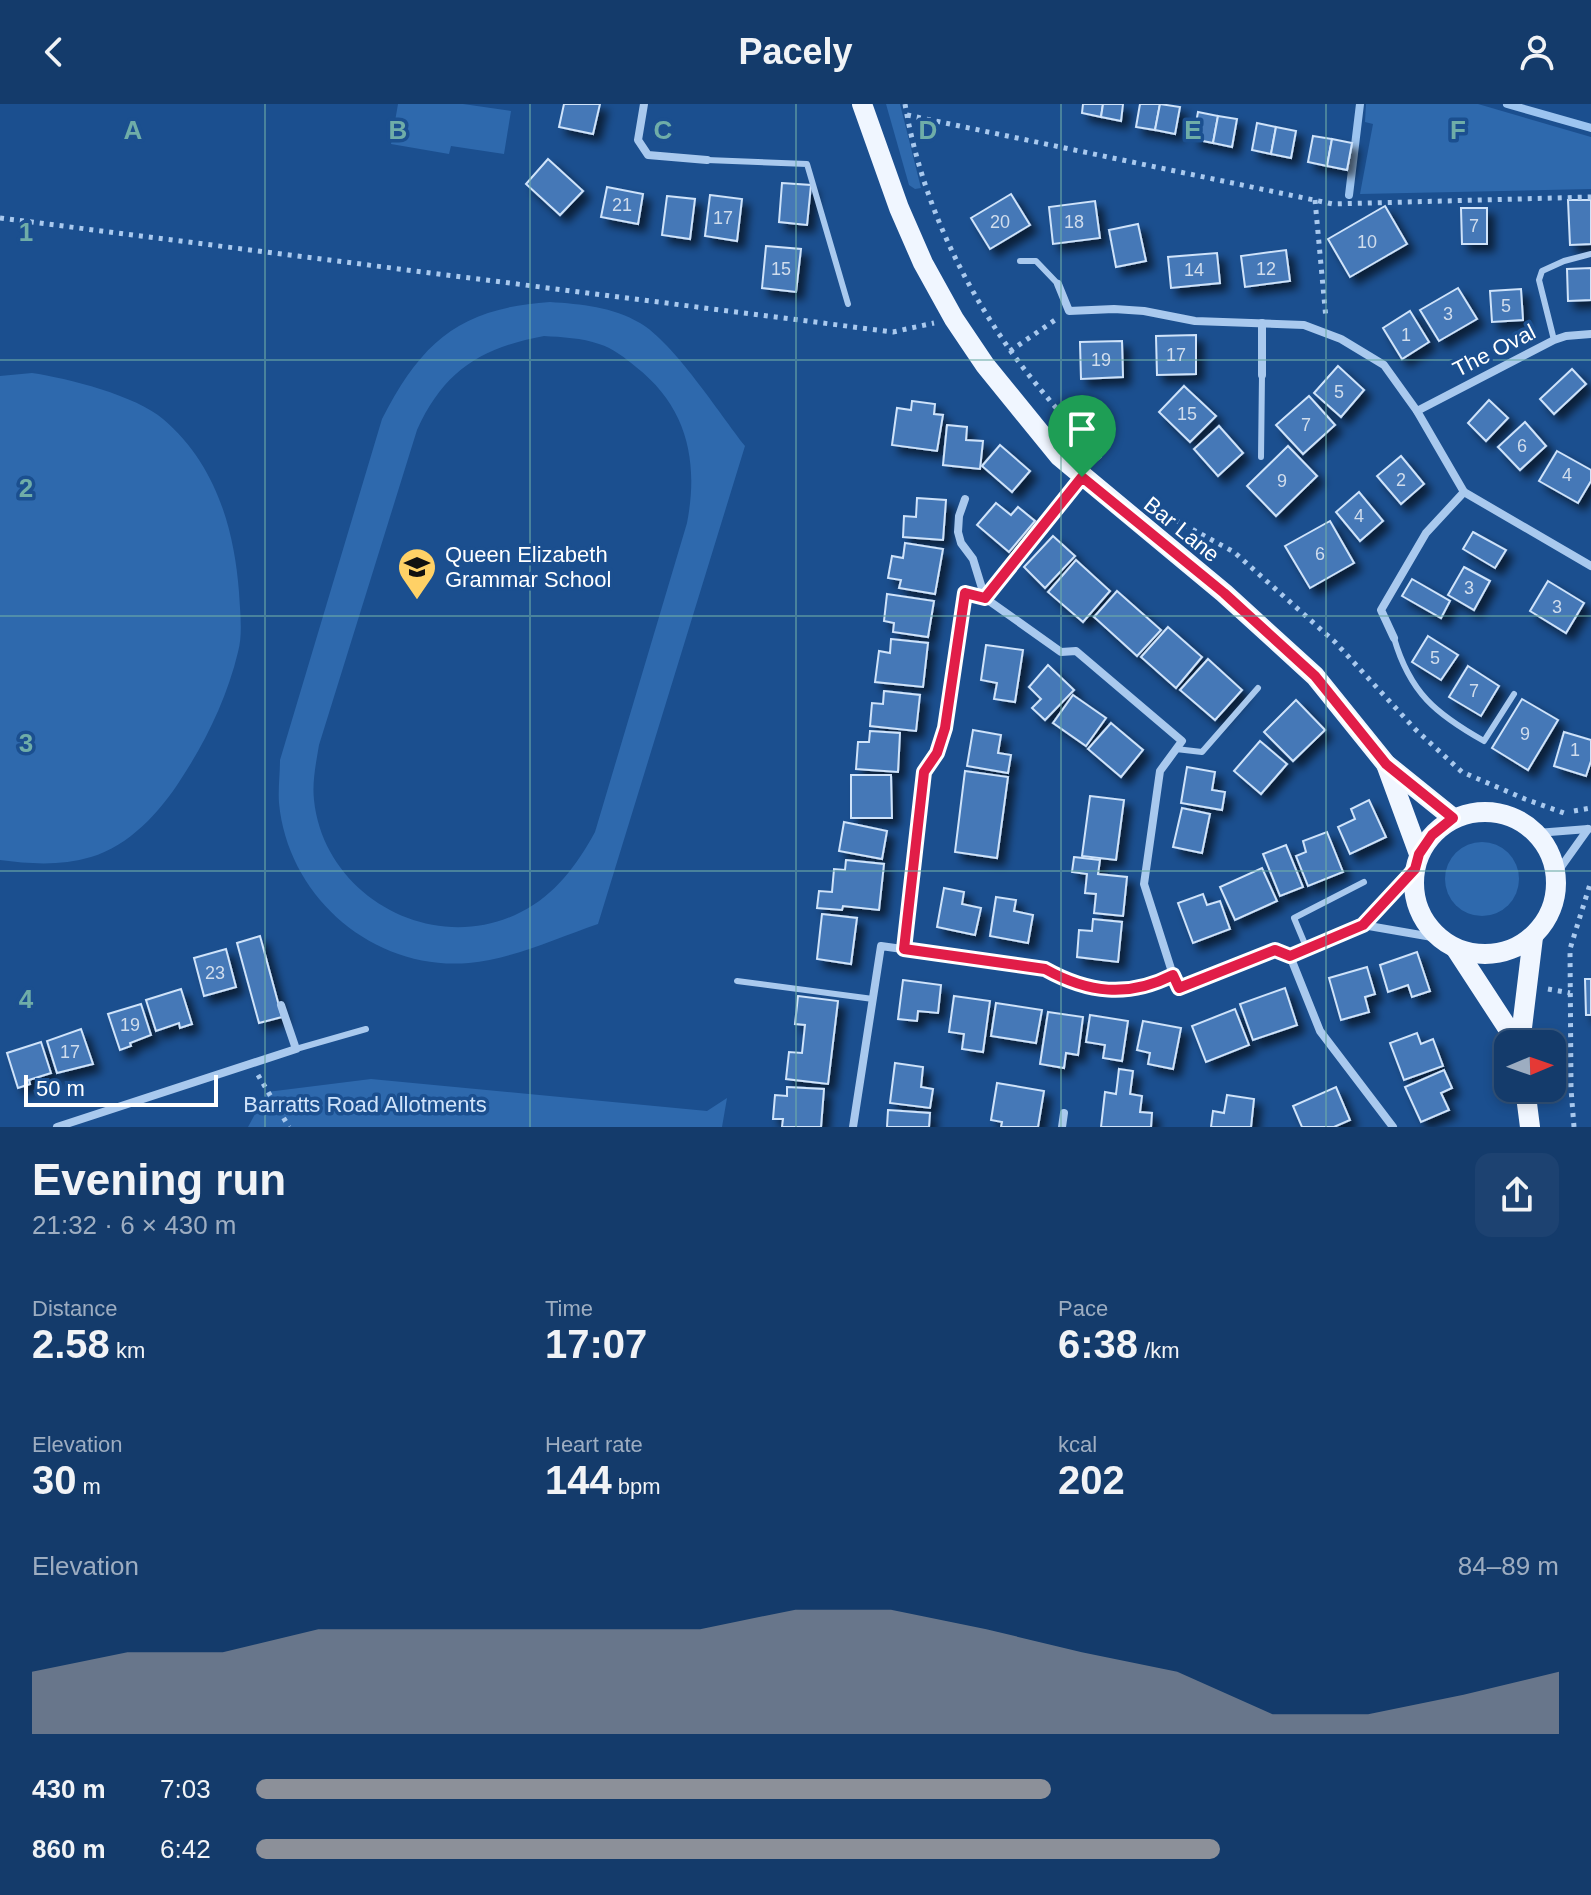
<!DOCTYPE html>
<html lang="en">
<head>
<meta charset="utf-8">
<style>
  body { margin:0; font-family:Arial,sans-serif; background:#1d4271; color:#f1f3f6; height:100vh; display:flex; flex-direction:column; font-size:30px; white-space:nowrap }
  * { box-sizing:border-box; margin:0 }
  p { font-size:26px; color:#9dadc1 }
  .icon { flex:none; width:44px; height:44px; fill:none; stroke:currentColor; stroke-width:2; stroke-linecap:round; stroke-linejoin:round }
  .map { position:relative; height:1023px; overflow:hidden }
  .details { display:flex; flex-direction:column; background:#143b6b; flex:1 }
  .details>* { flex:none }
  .needle { width:52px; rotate:88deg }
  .tools { position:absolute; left:1494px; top:926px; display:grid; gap:16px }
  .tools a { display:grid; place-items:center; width:72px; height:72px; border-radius:16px; background:#143b6b; box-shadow:0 4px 12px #0003,0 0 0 2px #33557e; font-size:40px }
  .scale { position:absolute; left:24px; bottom:20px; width:194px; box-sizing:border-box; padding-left:8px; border:4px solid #fff; border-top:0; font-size:22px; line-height:28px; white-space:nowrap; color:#fff; -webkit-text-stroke:6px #1b4f8f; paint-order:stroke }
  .pin { position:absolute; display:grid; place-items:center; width:68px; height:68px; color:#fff; margin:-82px -34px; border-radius:50% 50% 50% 0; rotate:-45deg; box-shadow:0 0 8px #0007 }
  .pin .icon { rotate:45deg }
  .round { display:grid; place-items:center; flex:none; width:84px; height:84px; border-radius:16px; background:#1d4271 }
  .overview { display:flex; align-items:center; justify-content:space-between; height:136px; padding:0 32px }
  h1 { font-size:44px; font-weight:700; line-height:60px }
  .figures { display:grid; grid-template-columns:repeat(3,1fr); gap:12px; height:136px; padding:8px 32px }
  .figures div { display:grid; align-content:center }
  .figures b { font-size:40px; font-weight:700 }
  .figures small { font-size:22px; font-weight:400 }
  .figures p { font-size:22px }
  .chart { height:224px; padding:16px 32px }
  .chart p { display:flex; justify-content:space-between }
  .chart svg { width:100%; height:144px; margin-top:8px; fill:#8c9099; opacity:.7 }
  ul { padding:0 32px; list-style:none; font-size:26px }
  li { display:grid; grid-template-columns:128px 96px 1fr; align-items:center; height:60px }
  li i { height:20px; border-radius:10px; background:#8c9099 }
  header { display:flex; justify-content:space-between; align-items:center; height:104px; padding:0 32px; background:#143b6b; font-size:36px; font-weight:700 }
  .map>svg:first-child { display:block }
  .green { fill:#2e69ad; fill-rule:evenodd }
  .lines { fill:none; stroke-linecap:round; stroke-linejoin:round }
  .stream { stroke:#9cc4f0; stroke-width:8 }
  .building { fill:#4478b7; stroke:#cfe3fa; stroke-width:2; filter:url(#shadow) }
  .path { stroke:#a9c9ee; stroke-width:5; stroke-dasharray:4 6; stroke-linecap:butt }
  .lane { stroke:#a9c9ee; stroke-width:6 }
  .street { stroke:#a9c9ee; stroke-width:8 }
  .primary { stroke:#f0f6ff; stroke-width:20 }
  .route-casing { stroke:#fff; stroke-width:16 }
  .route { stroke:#e11d48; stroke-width:10 }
  .grid { fill:none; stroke:#6fada8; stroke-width:2; stroke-opacity:0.55 }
  .labels { text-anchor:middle; stroke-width:7; stroke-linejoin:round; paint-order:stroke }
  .number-label { font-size:18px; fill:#d0dded }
  .street-label { font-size:22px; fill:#fff; stroke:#1b4f8f }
  .poi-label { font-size:22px; fill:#fff; stroke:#1b4f8f; text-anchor:start }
  .park-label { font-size:22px; fill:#cfe3fa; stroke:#1b4f8f }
  .grid-label { font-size:26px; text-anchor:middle; font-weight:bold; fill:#6fada8; stroke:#1b4f8f; stroke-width:7; stroke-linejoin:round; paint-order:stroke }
</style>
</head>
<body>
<header><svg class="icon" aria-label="back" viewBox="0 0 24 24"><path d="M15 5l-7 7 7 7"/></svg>Pacely<svg class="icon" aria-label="person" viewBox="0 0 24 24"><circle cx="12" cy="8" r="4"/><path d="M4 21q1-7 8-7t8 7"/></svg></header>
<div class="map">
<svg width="1591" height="1023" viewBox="0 0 1591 1023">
  <defs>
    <filter id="shadow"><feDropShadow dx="7" dy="7" stdDeviation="4" flood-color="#0009"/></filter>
  </defs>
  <rect width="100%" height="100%" fill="#1b4f8f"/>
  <!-- green -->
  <g class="green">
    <polygon points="398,0 463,0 511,7 504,50 451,42 449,50 391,40"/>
    <polygon points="886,0 900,0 921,84 915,85 909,81"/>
    <polygon points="1366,0 1478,0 1591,33 1591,85 1360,90 1373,20 1365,18"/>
    <path d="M550,198C581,200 613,203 640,219C674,239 719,309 745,342L598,820C557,834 513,855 469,859C374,867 288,794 279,699C278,685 280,670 280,656L382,315C422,237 460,204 550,198ZM544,232C562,233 582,234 599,240C613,244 625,254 636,263C687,303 699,357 687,419L595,728C577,761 555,791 521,808C434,853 324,793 314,696C312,678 316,659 319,641L417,326C444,267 480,244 544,232Z"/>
    <path d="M32,269C67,274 137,292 163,315C215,359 234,423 239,488C240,507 243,530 238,548C227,594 206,637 181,675C160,708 129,742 91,753C61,762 30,760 0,756V272Z"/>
    <circle cx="1482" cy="775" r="37"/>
    <polygon points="371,975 707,1007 727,994 722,1023 248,1023 267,988"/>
  </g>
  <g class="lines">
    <!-- stream -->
    <g class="stream">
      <polyline points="1507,0 1591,24"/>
      <polyline points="1349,91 1360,0"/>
    </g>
  </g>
  <!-- building -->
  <g class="building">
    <polygon points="564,0 600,0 593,30 559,23"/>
    <polygon points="1083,0 1103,0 1101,13 1082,9"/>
    <polygon points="1103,0 1123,0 1121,17 1101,13"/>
    <polygon points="1140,0 1160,0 1155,26 1136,23"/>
    <polygon points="1160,0 1180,3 1175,30 1155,26"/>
    <polygon points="1198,8 1218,12 1213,39 1193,35"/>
    <polygon points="1218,12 1237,15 1232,43 1213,39"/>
    <polygon points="1257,19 1276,23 1271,50 1252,46"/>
    <polygon points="1276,23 1296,27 1291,54 1271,50"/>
    <polygon points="1313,32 1332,35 1327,62 1308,58"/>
    <polygon points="1332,35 1352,39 1347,66 1327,62"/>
    <polygon points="548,55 583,87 560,111 526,80"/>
    <polygon points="782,79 811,81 807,121 779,118"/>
    <polygon points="607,83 643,90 638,120 601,113"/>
    <polygon points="1011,90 1030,121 990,145 971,114"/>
    <polygon points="710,91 742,95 737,137 705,132"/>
    <polygon points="667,92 695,95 690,135 662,131"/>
    <polygon points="1568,96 1591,96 1591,140 1570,141"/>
    <polygon points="1095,97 1100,134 1053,140 1049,103"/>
    <polygon points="1385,102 1407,140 1350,173 1328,135"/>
    <polygon points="1461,104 1487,104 1487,140 1462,140"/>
    <polygon points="1138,120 1146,157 1116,163 1109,126"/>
    <polygon points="766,142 801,145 796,188 762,184"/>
    <polygon points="1286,146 1290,177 1245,183 1241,152"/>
    <polygon points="1217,149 1220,179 1171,184 1168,153"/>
    <polygon points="1591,164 1591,196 1568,197 1567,165"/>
    <polygon points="1458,184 1477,215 1439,237 1420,206"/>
    <polygon points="1521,185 1523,216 1492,218 1490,187"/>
    <polygon points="1410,207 1429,238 1402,255 1383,224"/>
    <polygon points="1196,231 1196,270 1157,271 1156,232"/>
    <polygon points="1122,237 1123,273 1081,275 1080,238"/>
    <polygon points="1338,262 1364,286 1341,313 1314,289"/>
    <polygon points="1572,265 1586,280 1554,310 1540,295"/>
    <polygon points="1184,282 1216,312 1190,338 1159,308"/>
    <polygon points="1309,292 1335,321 1303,350 1276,321"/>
    <polygon points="1489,296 1508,314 1486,337 1468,319"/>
    <polygon points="912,297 935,300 934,310 943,311 937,347 892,341 897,304 911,306"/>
    <polygon points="1525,318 1546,342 1520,366 1498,343"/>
    <polygon points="947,321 967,323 966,336 983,337 980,365 943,361"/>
    <polygon points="1219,322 1243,349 1218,372 1194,345"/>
    <polygon points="1000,341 1030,367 1012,388 982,362"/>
    <polygon points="1288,342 1317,372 1276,412 1247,382"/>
    <polygon points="1557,347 1591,366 1591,377 1578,399 1539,377"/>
    <polygon points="1401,352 1424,380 1401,400 1377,372"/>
    <polygon points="1359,388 1383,417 1360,437 1336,408"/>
    <polygon points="917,394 946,396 943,436 903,433 904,412 916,413"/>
    <polygon points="996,399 1011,411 1018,403 1035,417 1009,448 977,421"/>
    <polygon points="1330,417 1354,459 1310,484 1285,442"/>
    <polygon points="1473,428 1506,446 1495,464 1463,445"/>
    <polygon points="1053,432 1075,452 1045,484 1024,463"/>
    <polygon points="905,439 943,445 935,490 899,484 901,476 888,474 892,452 903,454"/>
    <polygon points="1076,456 1110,487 1083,518 1048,488"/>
    <polygon points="1464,463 1490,477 1474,506 1448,491"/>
    <polygon points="1412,475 1450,497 1441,514 1402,492"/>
    <polygon points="1548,477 1584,499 1566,529 1530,507"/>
    <polygon points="1117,487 1161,526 1137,552 1094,513"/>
    <polygon points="887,490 934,497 928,533 893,528 894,519 884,517"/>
    <polygon points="1168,523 1202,553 1176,584 1141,553"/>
    <polygon points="1428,532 1458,551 1441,576 1412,558"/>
    <polygon points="891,535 928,539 923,583 875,578 879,547 890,549"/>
    <polygon points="986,541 1023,546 1015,598 994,595 997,579 981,576"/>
    <polygon points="1208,555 1242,586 1215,616 1180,586"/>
    <polygon points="1048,561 1074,586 1045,616 1032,604 1041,595 1029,583"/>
    <polygon points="1468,562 1499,582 1481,612 1449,593"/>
    <polygon points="884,587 920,591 916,627 870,622 872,599 883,600"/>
    <polygon points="1073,591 1106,614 1086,642 1053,619"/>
    <polygon points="1522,595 1558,616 1528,666 1492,644"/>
    <polygon points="1296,596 1325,626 1293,657 1264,628"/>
    <polygon points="1111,619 1143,646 1121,673 1088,645"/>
    <polygon points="973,626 1001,631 998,649 1011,651 1008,669 967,662"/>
    <polygon points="870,627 900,629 898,668 856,665 858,638 869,638"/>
    <polygon points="1564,628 1591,636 1591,657 1586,672 1554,662"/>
    <polygon points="1260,637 1287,660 1261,690 1234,667"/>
    <polygon points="1187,663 1215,668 1212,686 1225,688 1222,706 1181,699"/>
    <polygon points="965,667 1008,673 997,754 955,748"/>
    <polygon points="851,671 891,671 892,714 851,714"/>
    <polygon points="1090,692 1124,696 1116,756 1082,752"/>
    <polygon points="1369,696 1386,733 1350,750 1338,723 1355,715 1351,705"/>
    <polygon points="1182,704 1210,710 1202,749 1173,743"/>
    <polygon points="844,718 887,727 882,755 839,747"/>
    <polygon points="1327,728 1343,768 1308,782 1296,752 1306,748 1303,737"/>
    <polygon points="1286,741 1303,783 1280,792 1263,750"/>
    <polygon points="1074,753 1100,756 1098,770 1127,773 1123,812 1094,809 1096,790 1085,789 1087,770 1072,768"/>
    <polygon points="846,756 884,760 879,806 843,802 842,806 817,804 819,787 832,788 834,765 845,766"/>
    <polygon points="1262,764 1277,797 1235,816 1220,783"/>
    <polygon points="944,784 964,788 962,800 981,804 975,831 937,823"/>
    <polygon points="1203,790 1207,801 1220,797 1230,825 1193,839 1178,799"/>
    <polygon points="996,793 1016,796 1014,807 1033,811 1028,839 990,832"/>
    <polygon points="822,810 857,814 851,860 817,855"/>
    <polygon points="1093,815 1122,818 1118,858 1077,853 1079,826 1092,827"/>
    <polygon points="260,832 282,913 259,919 237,839"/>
    <polygon points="226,845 236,883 204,892 194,854"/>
    <polygon points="1417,848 1430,887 1412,893 1408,881 1388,888 1380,861"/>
    <polygon points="1367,863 1375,890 1365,893 1369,908 1341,916 1329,874"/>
    <polygon points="1585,875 1591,875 1591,911 1586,911"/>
    <polygon points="903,876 941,881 938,909 918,907 917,917 898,915"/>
    <polygon points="1285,884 1297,921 1253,936 1240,900"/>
    <polygon points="181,885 192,920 180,924 179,919 156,927 146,896"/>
    <polygon points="798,892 838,897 828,980 786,975 789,948 802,949 805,921 795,920"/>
    <polygon points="954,892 990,897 983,948 962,945 964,930 949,928"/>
    <polygon points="996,899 1042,906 1036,939 991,932"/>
    <polygon points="141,900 151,931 130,939 131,942 120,946 108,910"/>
    <polygon points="1235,905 1249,941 1206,958 1192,922"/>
    <polygon points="1048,908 1083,913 1078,951 1066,949 1064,964 1040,960"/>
    <polygon points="1090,911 1128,917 1122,957 1103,954 1105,941 1086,938"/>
    <polygon points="1143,917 1181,924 1173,965 1148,960 1150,949 1137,946"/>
    <polygon points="81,925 93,960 57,969 47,937"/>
    <polygon points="1417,929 1421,940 1433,935 1443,962 1404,976 1390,939"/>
    <polygon points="41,938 51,969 29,976 30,980 18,984 7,949"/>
    <polygon points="895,959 923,963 921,983 933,985 930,1004 890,999"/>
    <polygon points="1119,965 1133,967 1130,990 1142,992 1140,1008 1152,1009 1151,1023 1101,1023 1105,988 1116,990"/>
    <polygon points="1444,966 1452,984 1441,989 1449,1006 1421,1018 1405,983"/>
    <polygon points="997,979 1044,987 1038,1023 1001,1023 1002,1018 991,1016"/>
    <polygon points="787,983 824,985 821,1023 782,1023 783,1015 773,1015 775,991 787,992"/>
    <polygon points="1336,983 1350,1016 1334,1023 1302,1023 1293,1002"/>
    <polygon points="1227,991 1254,995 1251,1023 1211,1023 1213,1007 1224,1009"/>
    <polygon points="888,1006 930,1009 929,1023 887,1023"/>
  </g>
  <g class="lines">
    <!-- path -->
    <g class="path">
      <path d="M905,0C920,89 958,172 1010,246C1037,284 1070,319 1100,355"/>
      <polyline points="907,11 1333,100 1591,93"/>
      <polyline points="1315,96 1326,215"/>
      <polyline points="0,114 893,228 934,219"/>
      <polyline points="1010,247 1058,214"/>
      <polyline points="1175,416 1234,448 1335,538 1415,625 1462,668 1525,695 1564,709"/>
      <polyline points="996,482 1069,389"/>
      <polyline points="1574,707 1591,704"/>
      <polyline points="1548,885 1570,889"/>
      <polyline points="258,971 289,1023"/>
      <polyline points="1574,1023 1571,985 1570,845 1591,777"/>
    </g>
    <!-- lane -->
    <g class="lane">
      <polyline points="707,56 807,60 848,200"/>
      <polyline points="1020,157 1036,157 1058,180"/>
      <polyline points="1554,236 1539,176 1542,167 1564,157 1591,150"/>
      <polyline points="1261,353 1262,271"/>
      <path d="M1394,534C1410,589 1436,610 1484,637L1514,590"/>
      <polyline points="1176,645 1202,648 1258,584"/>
      <polyline points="1307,845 1294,814 1364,778"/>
      <polyline points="737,877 873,895"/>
      <polyline points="296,945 366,925"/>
    </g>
    <!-- street -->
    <g class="street">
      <polyline points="644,0 638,36 648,51 707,56"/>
      <polyline points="1058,180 1069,207 1114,205 1144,207 1195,217 1304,221 1341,235 1384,261 1417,307 1464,388 1591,462"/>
      <polyline points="1262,219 1262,271"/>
      <polyline points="1417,307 1554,236 1566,232 1591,230"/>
      <polyline points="965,395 959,412 958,428 961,439 973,455 985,494"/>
      <polyline points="1394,534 1381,506 1426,429 1464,388"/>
      <polyline points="1537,729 1588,725"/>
      <polyline points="1556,770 1588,725"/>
      <polyline points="1363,821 1438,834"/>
      <polyline points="904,845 924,668 937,649 945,624 965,489 985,494 1061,548 1076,547 1182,637 1160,667 1144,780 1173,871"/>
      <polyline points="1290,852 1320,927 1393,1023"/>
      <polyline points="57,1023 296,945 281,901"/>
      <path d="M853,1023L881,842L1045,865C1089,889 1127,894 1173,871L1179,884L1275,846L1290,852L1363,821L1415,765"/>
      <polyline points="1062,1023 1064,1009"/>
    </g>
    <!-- primary -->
    <g class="primary">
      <polyline points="862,0 899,104 923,159 954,215 985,261 1059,352 1224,489 1315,572 1386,660 1453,714"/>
      <polyline points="1386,660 1419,750"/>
      <circle cx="1485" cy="779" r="71"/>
      <polyline points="1456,845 1518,940"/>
      <polyline points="1520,940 1533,833"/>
      <polyline points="1525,984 1530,1023"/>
    </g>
  </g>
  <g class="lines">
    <!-- route casing -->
    <g class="route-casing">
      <path id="route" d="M1082,373L1224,489L1315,572L1386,660L1453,714L1432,731L1419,750L1415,765L1363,821L1290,852L1275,846L1179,884L1173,871C1128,894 1088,889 1045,865L904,845L924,668L937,649L945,624L965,489L985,494Z"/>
    </g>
    <!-- route -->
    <use href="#route" class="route"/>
  </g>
  <!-- grid -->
  <path class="grid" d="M265,0V1023M530,0V1023M796,0V1023M1061,0V1023M1326,0V1023M0,256H1591M0,512H1591M0,767H1591"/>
  <!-- icons -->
  <defs>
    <g id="school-pin" transform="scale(2)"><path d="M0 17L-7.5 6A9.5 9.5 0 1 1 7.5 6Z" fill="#ffd166" stroke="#1b4f8f"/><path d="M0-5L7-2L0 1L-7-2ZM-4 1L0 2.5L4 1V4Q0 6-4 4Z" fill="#111"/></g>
  </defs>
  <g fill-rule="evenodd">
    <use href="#school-pin" x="417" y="463"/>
  </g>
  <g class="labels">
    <!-- number labels -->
    <g class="number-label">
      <text x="622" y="107">21</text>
      <text x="723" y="120">17</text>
      <text x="1000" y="124">20</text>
      <text x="1074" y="124">18</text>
      <text x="1474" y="128">7</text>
      <text x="1367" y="144">10</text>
      <text x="781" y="171">15</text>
      <text x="1266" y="171">12</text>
      <text x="1194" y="172">14</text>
      <text x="1506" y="208">5</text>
      <text x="1448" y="216">3</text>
      <text x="1406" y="237">1</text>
      <text x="1176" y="257">17</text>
      <text x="1101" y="262">19</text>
      <text x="1339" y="294">5</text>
      <text x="1187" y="316">15</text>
      <text x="1306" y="327">7</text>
      <text x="1522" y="348">6</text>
      <text x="1567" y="377">4</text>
      <text x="1401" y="382">2</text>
      <text x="1282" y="383">9</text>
      <text x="1359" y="418">4</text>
      <text x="1320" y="456">6</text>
      <text x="1469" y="490">3</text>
      <text x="1557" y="509">3</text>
      <text x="1435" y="560">5</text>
      <text x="1474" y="593">7</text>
      <text x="1525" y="636">9</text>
      <text x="1575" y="652">1</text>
      <text x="215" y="875">23</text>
      <text x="130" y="927">19</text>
      <text x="70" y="954">17</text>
    </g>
    <!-- street labels -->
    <g class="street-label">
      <text transform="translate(1494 246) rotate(-27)" y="8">The Oval</text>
      <text transform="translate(1182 425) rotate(39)" y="8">Bar Lane</text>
    </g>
    <!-- poi labels -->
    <g class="poi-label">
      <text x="445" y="458">Queen Elizabeth<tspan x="445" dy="25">Grammar School</tspan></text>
    </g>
    <!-- park labels -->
    <g class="park-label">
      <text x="365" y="1008">Barratts Road Allotments</text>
    </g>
  </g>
  <g class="grid-label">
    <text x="133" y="35">A</text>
    <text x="398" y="35">B</text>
    <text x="663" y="35">C</text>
    <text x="928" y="35">D</text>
    <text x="1193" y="35">E</text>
    <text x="1458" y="35">F</text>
    <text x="26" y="137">1</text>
    <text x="26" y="393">2</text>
    <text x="26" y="648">3</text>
    <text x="26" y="904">4</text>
  </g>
</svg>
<div class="tools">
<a><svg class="needle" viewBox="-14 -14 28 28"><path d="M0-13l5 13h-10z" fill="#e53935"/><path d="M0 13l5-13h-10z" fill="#9dadc1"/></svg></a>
</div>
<div class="scale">50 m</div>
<div class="pin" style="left:1082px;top:373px;background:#1e9e55"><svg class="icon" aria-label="arrive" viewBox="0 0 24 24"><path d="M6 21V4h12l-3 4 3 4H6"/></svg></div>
</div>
<section class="details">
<div class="overview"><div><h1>Evening run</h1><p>21:32 · 6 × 430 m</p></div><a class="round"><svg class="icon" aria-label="share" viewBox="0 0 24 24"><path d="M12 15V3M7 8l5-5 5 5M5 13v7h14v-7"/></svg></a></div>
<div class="figures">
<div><p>Distance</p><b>2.58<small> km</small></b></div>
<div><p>Time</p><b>17:07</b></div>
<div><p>Pace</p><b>6:38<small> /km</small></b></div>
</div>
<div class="figures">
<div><p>Elevation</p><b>30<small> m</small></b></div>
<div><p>Heart rate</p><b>144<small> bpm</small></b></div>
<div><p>kcal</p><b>202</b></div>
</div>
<div class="chart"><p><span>Elevation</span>84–89 m</p>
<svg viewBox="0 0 160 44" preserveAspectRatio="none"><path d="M0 44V25L10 19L20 19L30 12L40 12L50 12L60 12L70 12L80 6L90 6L100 12L110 19L120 25L130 38L140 38L150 32L160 25V44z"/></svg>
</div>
<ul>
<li><b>430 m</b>7:03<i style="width:61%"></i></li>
<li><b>860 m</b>6:42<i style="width:74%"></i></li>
</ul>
</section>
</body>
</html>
